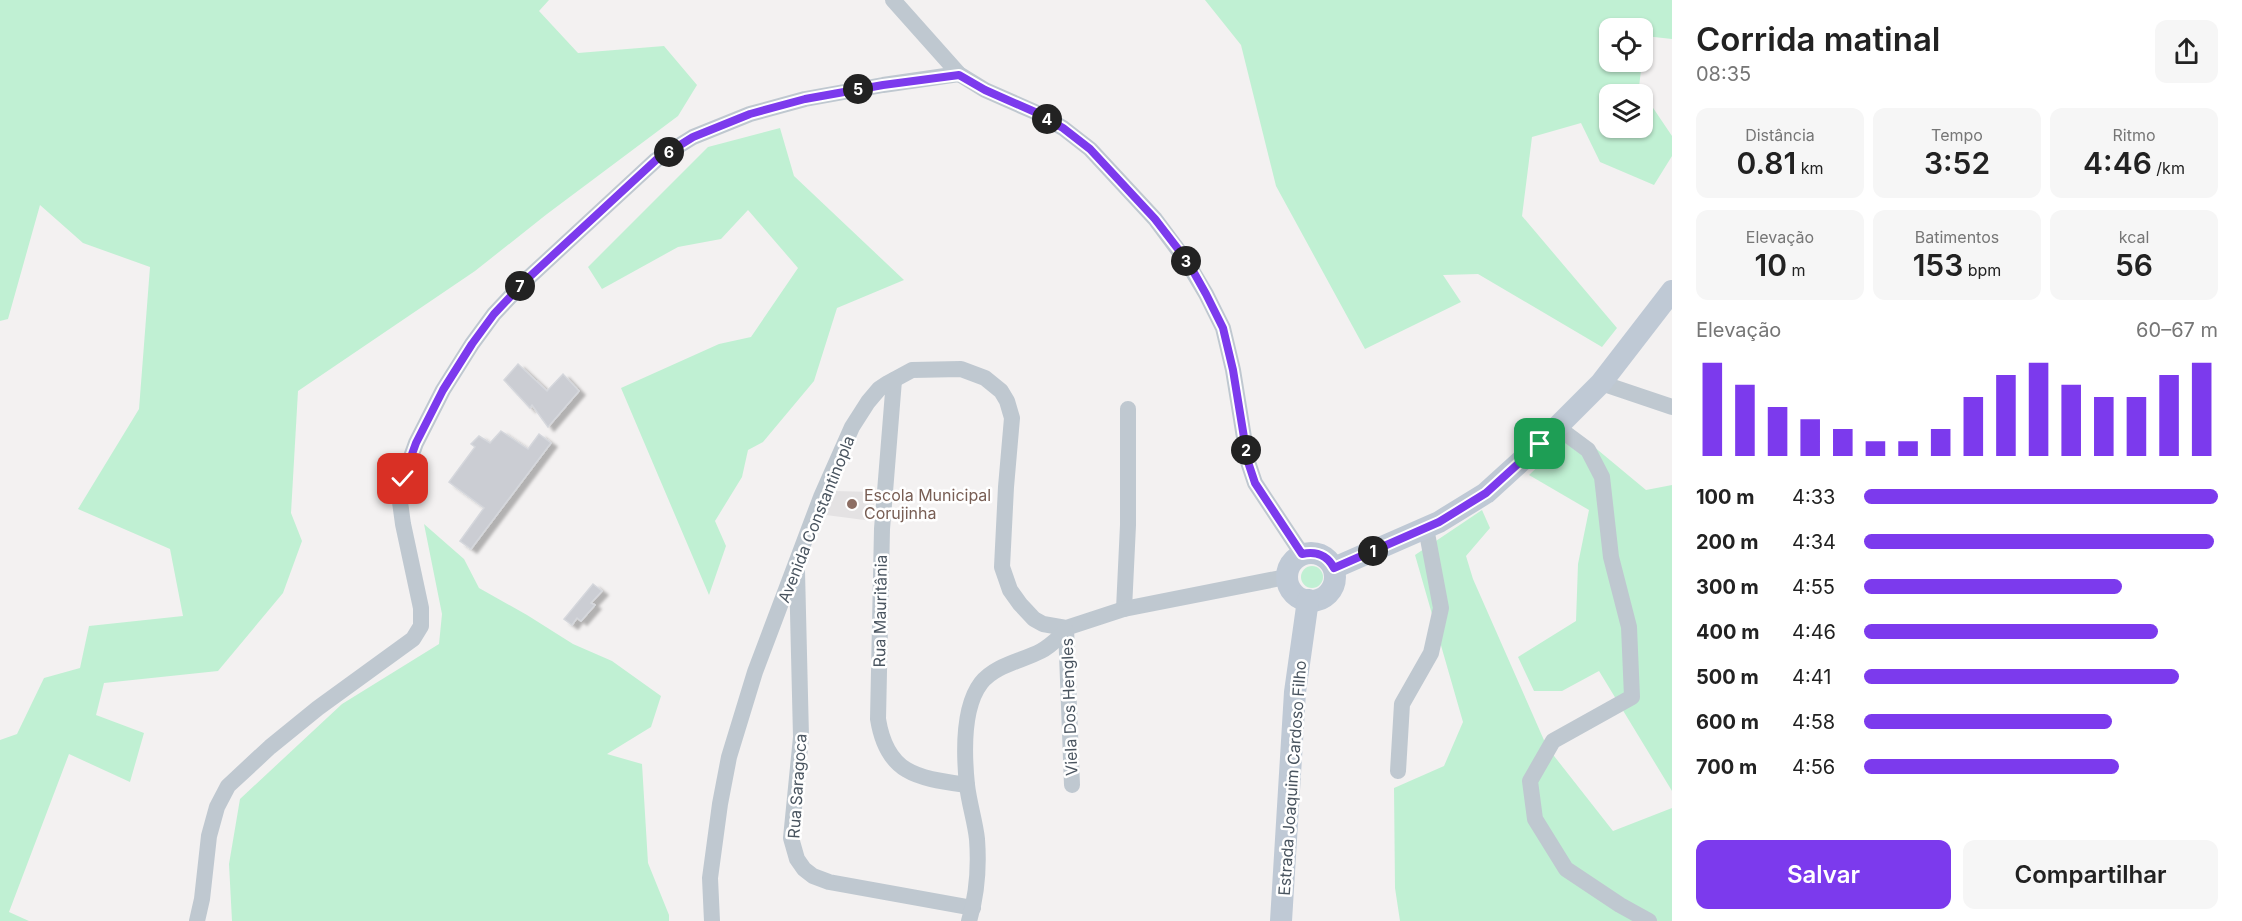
<!DOCTYPE html>
<html lang="pt">
<head>
<meta charset="utf-8">
<style>
  body { margin:0; font-family:Inter,sans-serif; background:#f6f6f6; color:#222; height:100vh; display:flex; flex-direction:column; font-size:22px; white-space:nowrap }
  * { box-sizing:border-box; margin:0 }
  p { font-size:20px; color:#767676 }
  .icon { flex:none; width:33px; height:33px; fill:none; stroke:currentColor; stroke-width:2; stroke-linecap:round; stroke-linejoin:round }
  .map { position:relative; flex:1; overflow:hidden }
  .drawer { display:flex; flex-direction:column; background:#fff; width:570px }
  .drawer>* { flex:none }
  .fabs { position:absolute; left:1599px; top:18px; display:grid; gap:12px }
  .fabs a { display:grid; place-items:center; width:54px; height:54px; border-radius:12px; background:#fff; box-shadow:0 2px 4px #0004; font-size:30px }
  .pin { position:absolute; display:grid; place-items:center; width:51px; height:51px; color:#fff; margin:-26px; border-radius:12px; box-shadow:0 3px 9px #0006 }
  .km { position:absolute; width:30px; height:30px; margin:-15px; border-radius:50%; background:#222; color:#fff; font-size:16px; line-height:30px; text-align:center }
  .round { display:grid; place-items:center; flex:none; width:63px; height:63px; border-radius:12px; background:#f6f6f6 }
  .summary { display:flex; align-items:center; justify-content:space-between; height:102px; padding:0 24px }
  h1 { font-size:33px; font-weight:600; line-height:45px }
  .metrics { display:grid; grid-template-columns:repeat(3,1fr); gap:9px; height:102px; padding:6px 24px }
  .metrics div { display:grid; align-content:center; border-radius:12px; background:#f6f6f6; text-align:center }
  .metrics b { font-size:30px; font-weight:600 }
  .metrics small { font-size:16px; font-weight:400 }
  .metrics p { font-size:16px }
  .chart { height:168px; padding:12px 24px }
  .chart p { display:flex; justify-content:space-between }
  .chart svg { width:100%; height:108px; margin-top:6px; stroke:#7c3aed; stroke-width:6 }
  .primary-button { display:flex; gap:12px; margin-top:auto; padding:12px 24px }
  .primary-button a { flex:1; height:69px; border-radius:12px; background:#7c3aed; color:#fff; font-size:24px; font-weight:600; line-height:69px; text-align:center }
  .primary-button a+a { background:#f6f6f6; color:#222 }
  ul { padding:0 24px; list-style:none; font-size:20px }
  li { display:grid; grid-template-columns:96px 72px 1fr; align-items:center; height:45px }
  li i { height:15px; border-radius:8px; background:#7c3aed }
  main { display:flex; flex:1; min-height:0 }
  .map>svg:first-child { display:block }
  .education { fill:#e4e2e3 }
  .green { fill:#c0f0d3; fill-rule:evenodd }
  .building { fill:#cbcdd3; stroke:#d5d7dc; stroke-width:1.5; filter:url(#shadow) }
  .lines { fill:none; stroke-linecap:round; stroke-linejoin:round }
  .street { stroke:#bfc8d0; stroke-width:16 }
  .secondary { stroke:#bfc9d5; stroke-width:22 }
  .route-casing { stroke:#fff; stroke-width:12 }
  .route { stroke:#7c3aed; stroke-width:8 }
  .education-dot { fill:#8d6e63; stroke:#fff; stroke-width:2 }
  .labels { text-anchor:middle; stroke-width:5; stroke-linejoin:round; paint-order:stroke }
  .education-label { font-size:16px; fill:#785e54; stroke:#fff; text-anchor:start }
  .street-label { font-size:16px; fill:#49545f; stroke:#fff }
</style>
</head>
<body>
<main>
<div class="map">
<svg width="1672" height="921" viewBox="0 0 1672 921">
  <defs>
    <filter id="shadow"><feDropShadow dx="6" dy="4" stdDeviation="1.5" flood-color="#0004"/></filter>
  </defs>
  <rect width="100%" height="100%" fill="#f3f1f1"/>
  <!-- education -->
  <polygon class="education" points="834,491 875,492 872,521 826,515"/>
  <!-- green -->
  <g class="green">
    <polygon points="0,0 549,0 539,11 578,53 664,46 697,85 678,116 547,214 475,271 298,391 291,513 302,541 283,593 218,671 104,683 96,715 144,733 130,782 69,754 9,912 29,921 0,921 0,740 17,734 44,678 80,668 89,626 183,616 170,549 78,509 139,409 150,267 83,243 40,205 8,319 0,321"/>
    <path d="M1205,0H1672V39L1645,36L1643,56L1642,28H1610V62H1642L1639,87L1672,136V156L1654,185L1600,162L1581,123L1532,137L1522,216L1617,328L1602,347L1478,274L1443,275L1461,302L1365,349L1276,186L1241,45ZM1642,94V128H1610V94Z"/>
    <polygon points="780,128 794,176 904,280 837,308 814,381 763,442 748,450 742,477 715,521 726,546 709,595 621,388 719,344 751,337 798,268 748,210 721,239 678,247 602,289 588,267 708,147"/>
    <polygon points="1575,431 1646,490 1672,485 1672,791 1599,671 1562,691 1534,691 1518,657 1576,621 1578,564 1589,510 1529,475"/>
    <polygon points="1482,510 1490,528 1466,556 1473,579 1547,747 1613,831 1672,808 1672,921 1400,921 1395,888 1394,788 1444,766 1463,722 1415,555"/>
    <polygon points="424,524 464,559 479,588 527,615 573,644 612,661 661,696 651,727 607,754 642,764 648,863 669,915 669,921 232,921 229,864 240,799 342,704 439,644 442,614"/>
    <circle cx="1312" cy="577" r="11"/>
  </g>
  <!-- building -->
  <g class="building">
    <polygon points="518,364 547,391 563,374 579,391 548,427 532,405 530,408 504,380"/>
    <polygon points="501,431 528,449 539,434 551,443 471,549 460,541 484,508 449,482 475,447 471,444 479,436 490,443"/>
    <polygon points="593,584 602,591 591,603 595,605 581,621 577,618 572,625 564,619"/>
  </g>
  <g class="lines">
    <!-- street -->
    <g class="street">
      <polyline points="893,0 959,74 985,90 1035,112 1063,128 1090,149 1155,219 1187,262 1206,294 1223,328 1233,370 1248,462 1255,483 1302,554"/>
      <path d="M894,380L882,529L878,719C887,775 918,778 967,785"/>
      <polyline points="1601,383 1672,407"/>
      <polyline points="1557,427 1588,450 1602,477 1611,557 1629,627 1632,697 1553,741 1530,781 1535,819 1566,869 1620,905 1649,921"/>
      <polyline points="797,571 801,737 791,838 797,859 804,869 813,876 829,882 973,908"/>
      <polyline points="1124,609 1128,525 1128,409"/>
      <polyline points="1066,628 1072,785"/>
      <polyline points="1398,771 1402,704 1431,653 1441,608 1426,528"/>
      <polyline points="197,921 202,899 209,836 217,807 228,786 270,747 318,708 413,639 421,626 421,608 403,524 400,502 403,479 416,443 443,390 472,344 494,314 525,281 656,160 693,137 750,114 805,99 883,85 959,74"/>
      <polyline points="712,921 710,878 720,804 729,757 755,672 821,497 852,427 868,402 879,389 888,383 912,370 961,369 985,378 1001,391 1007,401 1012,418 1006,487 1002,567 1010,590 1020,604 1034,619 1043,624 1066,628 1124,609 1286,577"/>
      <path d="M969,921C977,895 979,866 977,839C975,821 969,803 967,785C964,755 962,708 981,683C995,665 1022,661 1041,651C1051,646 1059,637 1066,631"/>
    </g>
    <!-- secondary -->
    <g class="secondary">
      <circle cx="1311" cy="577" r="24"/>
      <polyline points="1334,568 1439,522 1486,493 1540,444 1601,383 1672,291"/>
      <polyline points="1281,921 1295,692 1308,600"/>
    </g>
  </g>
  <g class="lines">
    <!-- route casing -->
    <g class="route-casing">
      <path id="route" d="M403,479L416,443L443,390L472,344L494,314L525,281L656,160L693,137L750,114L805,99L883,85L959,75L985,90L1035,112L1063,128L1090,149L1155,219L1188,262L1206,294L1223,328L1233,370L1248,462L1255,483L1302,554C1317,551 1327,555 1334,568L1439,522L1486,493L1540,444"/>
    </g>
    <!-- route -->
    <use href="#route" class="route"/>
  </g>
  <!-- markers -->
  <circle class="education-dot" cx="852" cy="504" r="6"/>
  <g class="labels">
    <!-- education labels -->
    <g class="education-label">
      <text x="864" y="501">Escola Municipal<tspan x="864" dy="18">Corujinha</tspan></text>
    </g>
    <!-- street labels -->
    <g class="street-label">
      <text transform="translate(816 519) rotate(-68)" y="6">Avenida Constantinopla</text>
      <text transform="translate(880 611) rotate(-89)" y="6">Rua Mauritânia</text>
      <text transform="translate(1069 707) rotate(-92)" y="6">Viela Dos Hengles</text>
      <text transform="translate(1292 778) rotate(-86)" y="6">Estrada Joaquim Cardoso Filho</text>
      <text transform="translate(797 786) rotate(-86)" y="6">Rua Saragoca</text>
    </g>
  </g>
</svg>
<div class="fabs">
<a><svg class="icon" aria-label="locate" viewBox="0 0 24 24"><circle cx="12" cy="12" r="6"/><path d="M12 2v4M12 18v4M2 12h4M18 12h4"/></svg></a>
<a><svg class="icon" aria-label="layers" viewBox="0 0 24 24"><path d="M12 4l9 5-9 5-9-5zM3 14l9 5 9-5"/></svg></a>
</div>
<div class="pin" style="left:1540px;top:444px;background:#1e9e55"><svg class="icon" aria-label="arrive" viewBox="0 0 24 24"><path d="M6 21V4h12l-3 4 3 4H6"/></svg></div>
<div class="pin" style="left:403px;top:479px;background:#d93025"><svg class="icon" aria-label="check" viewBox="0 0 24 24"><path d="M5 12l5 5 9-10"/></svg></div>
<b class="km" style="left:1373px;top:551px">1</b>
<b class="km" style="left:1246px;top:450px">2</b>
<b class="km" style="left:1186px;top:261px">3</b>
<b class="km" style="left:1047px;top:119px">4</b>
<b class="km" style="left:858px;top:89px">5</b>
<b class="km" style="left:669px;top:152px">6</b>
<b class="km" style="left:520px;top:286px">7</b>
</div>
<section class="drawer">
<div class="summary"><div><h1>Corrida matinal</h1><p>08:35</p></div><a class="round"><svg class="icon" aria-label="share" viewBox="0 0 24 24"><path d="M12 15V3M7 8l5-5 5 5M5 13v7h14v-7"/></svg></a></div>
<div class="metrics">
<div><p>Distância</p><b>0.81<small> km</small></b></div>
<div><p>Tempo</p><b>3:52</b></div>
<div><p>Ritmo</p><b>4:46<small> /km</small></b></div>
</div>
<div class="metrics">
<div><p>Elevação</p><b>10<small> m</small></b></div>
<div><p>Batimentos</p><b>153<small> bpm</small></b></div>
<div><p>kcal</p><b>56</b></div>
</div>
<div class="chart"><p><span>Elevação</span>60–67 m</p>
<svg viewBox="0 0 160 44" preserveAspectRatio="none"><path d="M5 44V6M15 44V15M25 44V24M35 44V29M45 44V33M55 44V38M65 44V38M75 44V33M85 44V20M95 44V11M105 44V6M115 44V15M125 44V20M135 44V20M145 44V11M155 44V6"/></svg>
</div>
<ul>
<li><b>100 m</b>4:33<i style="width:100%"></i></li>
<li><b>200 m</b>4:34<i style="width:99%"></i></li>
<li><b>300 m</b>4:55<i style="width:73%"></i></li>
<li><b>400 m</b>4:46<i style="width:83%"></i></li>
<li><b>500 m</b>4:41<i style="width:89%"></i></li>
<li><b>600 m</b>4:58<i style="width:70%"></i></li>
<li><b>700 m</b>4:56<i style="width:72%"></i></li>
</ul>
<div class="primary-button"><a>Salvar</a><a>Compartilhar</a></div>
</section>
</main>
</body>
</html>
